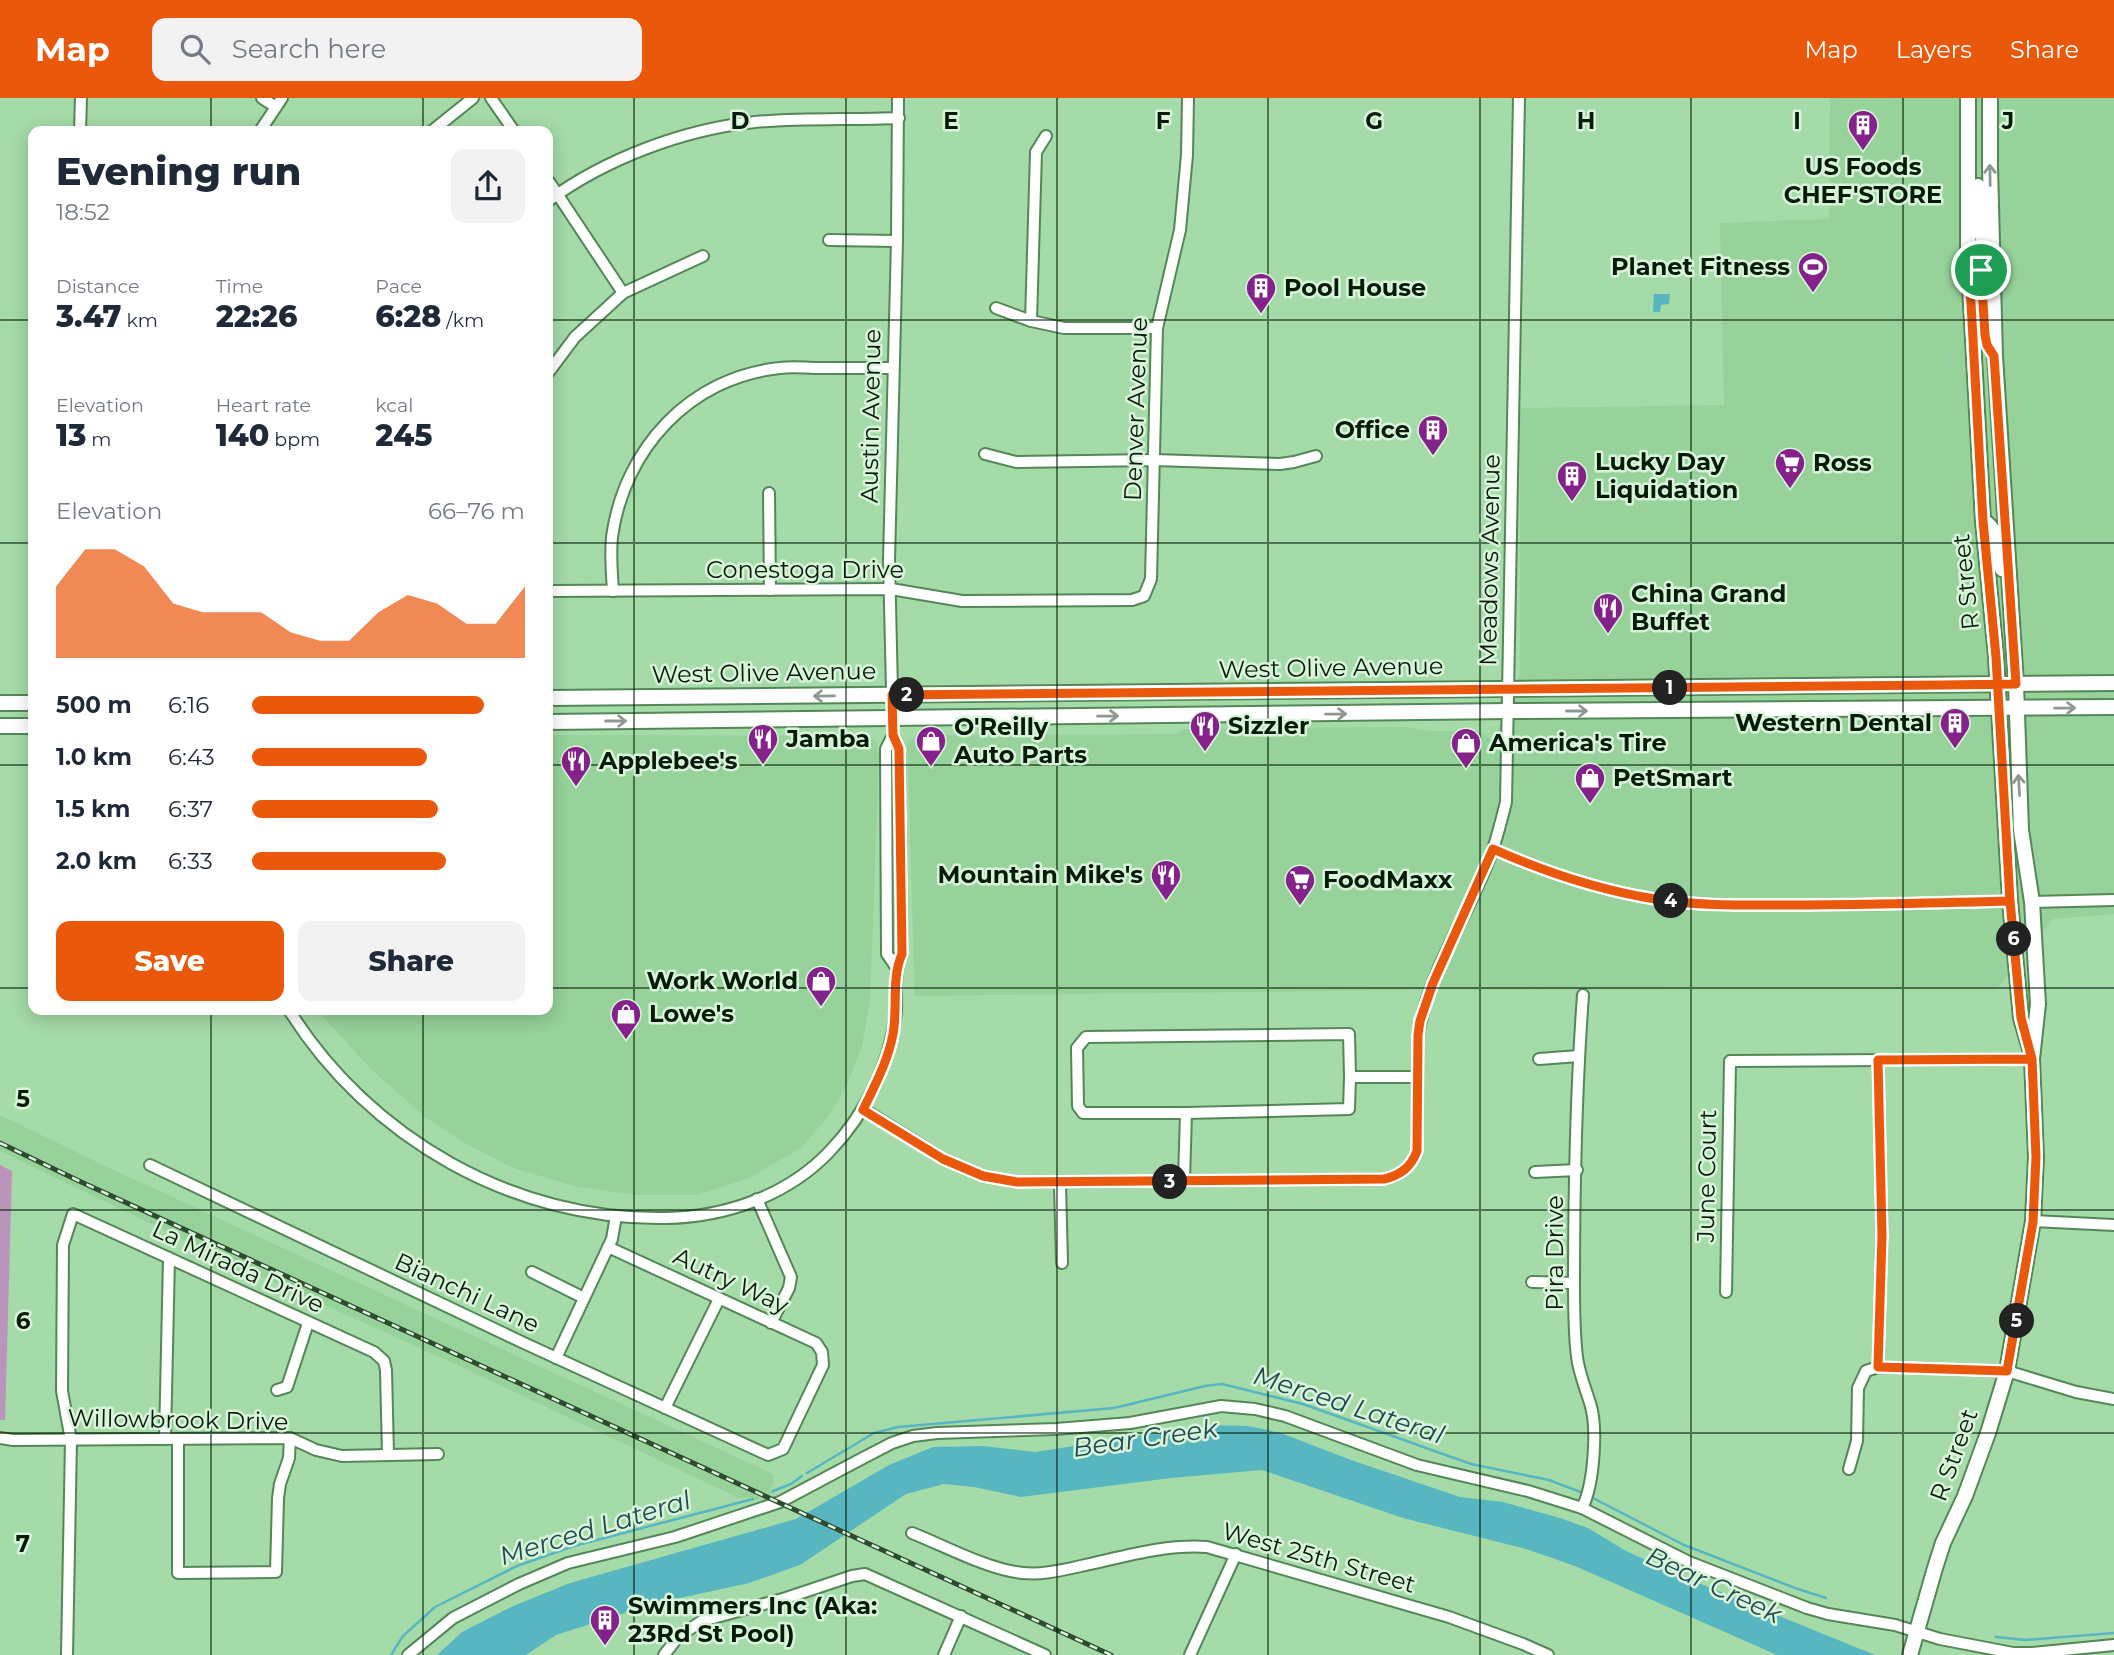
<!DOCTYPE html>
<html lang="en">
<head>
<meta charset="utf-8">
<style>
  body { margin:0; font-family:Montserrat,sans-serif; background:#f2f2f3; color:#1f2937; height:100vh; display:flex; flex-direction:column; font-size:26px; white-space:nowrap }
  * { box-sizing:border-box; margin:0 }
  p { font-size:23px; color:#747a83 }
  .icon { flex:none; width:38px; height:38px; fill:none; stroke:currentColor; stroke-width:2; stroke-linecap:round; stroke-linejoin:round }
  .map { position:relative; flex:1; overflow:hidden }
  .side { position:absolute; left:28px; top:28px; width:525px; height:889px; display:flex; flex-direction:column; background:#fff; border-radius:14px; box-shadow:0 4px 18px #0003 }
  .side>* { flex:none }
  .pin { position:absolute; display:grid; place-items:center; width:60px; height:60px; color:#fff; margin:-30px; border:4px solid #fff; border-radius:50%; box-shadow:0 2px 7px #0007 }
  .km { position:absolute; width:35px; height:35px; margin:-18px; border-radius:50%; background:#222; color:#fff; font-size:19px; line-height:35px; text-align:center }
  .round { display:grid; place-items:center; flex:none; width:74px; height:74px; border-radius:14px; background:#f2f2f3 }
  .head { display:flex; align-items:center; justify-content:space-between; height:119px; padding:0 28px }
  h1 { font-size:38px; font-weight:800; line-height:52px }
  .metrics { display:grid; grid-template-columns:repeat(3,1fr); gap:10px; height:119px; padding:7px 28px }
  .metrics div { display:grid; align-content:center }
  .metrics b { font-size:30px; font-weight:800 }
  .metrics small { font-size:19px; font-weight:400 }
  .metrics p { font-size:19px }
  .chart { height:196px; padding:14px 28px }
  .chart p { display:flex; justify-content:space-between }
  .chart svg { width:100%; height:126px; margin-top:7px; fill:#ea580c; opacity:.7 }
  .button { display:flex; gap:14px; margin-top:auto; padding:14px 28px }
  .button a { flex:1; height:80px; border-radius:14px; background:#ea580c; color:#fff; font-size:28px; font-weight:800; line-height:80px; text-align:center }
  .button a+a { background:#f2f2f3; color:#1f2937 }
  ul { padding:0 28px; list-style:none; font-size:23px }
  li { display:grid; grid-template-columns:112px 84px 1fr; align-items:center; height:52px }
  li i { height:18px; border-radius:9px; background:#ea580c }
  header { display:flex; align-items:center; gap:42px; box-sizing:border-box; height:98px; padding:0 35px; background:#ea580c; color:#fff }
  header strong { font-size:33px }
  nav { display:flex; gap:38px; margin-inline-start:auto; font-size:24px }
  .search { width:490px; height:63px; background:#f2f2f3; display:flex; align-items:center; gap:18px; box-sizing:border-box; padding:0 24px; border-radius:14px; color:#747a83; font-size:26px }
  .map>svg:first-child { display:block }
  .built { fill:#96d299 }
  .green { fill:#ba94bb }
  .water { fill:#58b6c1 }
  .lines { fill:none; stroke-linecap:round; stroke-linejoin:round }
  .stream { stroke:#58b6c1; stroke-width:2.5 }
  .street-casing { stroke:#548757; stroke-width:14 }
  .secondary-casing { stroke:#548757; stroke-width:18 }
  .street { stroke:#fff; stroke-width:10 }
  .secondary { stroke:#fff; stroke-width:14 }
  .rail-casing { stroke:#2e4b30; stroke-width:5 }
  .rail { stroke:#d9f4da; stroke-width:2.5; stroke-dasharray:8; stroke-linecap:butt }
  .oneway { stroke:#8f9890 }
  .route-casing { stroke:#fff; stroke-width:14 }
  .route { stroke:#ea580c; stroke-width:9 }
  .grid { fill:none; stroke:#061b08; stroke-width:2; stroke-opacity:0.55 }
  .labels { text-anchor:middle; stroke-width:5; stroke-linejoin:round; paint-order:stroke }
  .poi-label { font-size:24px; font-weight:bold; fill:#061b08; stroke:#d9f4da; text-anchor:start }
  .street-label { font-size:24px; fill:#061b08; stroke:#d9f4da }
  .water-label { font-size:26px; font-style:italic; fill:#1f4a4f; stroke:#d9f4da }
  .grid-label { font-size:23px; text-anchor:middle; font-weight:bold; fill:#061b08; stroke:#d9f4da; stroke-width:5; stroke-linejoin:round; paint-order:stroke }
</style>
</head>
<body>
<header>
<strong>Map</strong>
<div class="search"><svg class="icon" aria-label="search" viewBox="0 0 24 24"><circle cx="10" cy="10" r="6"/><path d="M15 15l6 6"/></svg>Search here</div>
<nav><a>Map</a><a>Layers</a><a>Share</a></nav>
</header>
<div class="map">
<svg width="2114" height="1557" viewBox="0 0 2114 1557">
  <rect width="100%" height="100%" fill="#a5dba8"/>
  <!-- built -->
  <g class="built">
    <polygon points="1830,0 2114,0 2114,816 2053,821 1997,891 1412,892 915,898 907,644 920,637 1177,636 1183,631 1403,629 1433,633 1479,633 1493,643 1520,577 1520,310 1724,307 1720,125 1829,121"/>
    <polygon points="548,637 867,638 877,644 879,657 870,902 862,947 848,985 830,1016 802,1049 749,1080 697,1097 636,1097 578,1089 513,1070 466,1046 425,1019 370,970 317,912 548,912"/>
    <polygon points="0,1017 105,1068 773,1376 773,1387 770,1391 775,1395 753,1403 752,1399 741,1401 470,1273 237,1167 0,1053"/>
  </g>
  <!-- green -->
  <polygon class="green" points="0,1067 12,1073 5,1322 0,1322"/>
  <!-- water -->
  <g class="water">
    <polygon points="1654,196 1670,196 1669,206 1661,207 1660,214 1653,214"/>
    <polygon points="1208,1327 1248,1328 1281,1335 1351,1362 1460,1399 1503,1404 1560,1420 1588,1430 1626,1453 1679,1477 1875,1557 1777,1557 1575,1468 1526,1451 1403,1420 1262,1372 1171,1380 1021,1399 974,1389 944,1386 906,1396 800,1467 749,1485 653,1506 556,1537 526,1557 437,1557 462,1534 511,1509 570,1485 796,1421 889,1367 933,1349 983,1348 1035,1354"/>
  </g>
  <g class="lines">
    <!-- stream -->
    <g class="stream">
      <polyline points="807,1375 874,1335 898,1329 1114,1310 1205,1288 1222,1286 1303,1306 1471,1366 1549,1382 1583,1395"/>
      <polyline points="773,1393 791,1386 802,1378"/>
      <polyline points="1589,1398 1684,1447 1795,1490 1826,1500"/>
      <polyline points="1996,1539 2026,1542 2114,1535"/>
      <polyline points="391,1557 403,1538 435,1509 517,1468 574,1448 753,1401"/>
    </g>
    <!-- street casing -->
    <g class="street-casing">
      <g id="street">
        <polyline points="262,0 276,9"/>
        <polyline points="491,0 514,33"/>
        <polyline points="80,33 81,0"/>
        <polyline points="260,33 282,0"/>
        <polyline points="432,33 473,0"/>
        <polyline points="548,82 623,195"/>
        <path d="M548,103C605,61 684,31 755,24C802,20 851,22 899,20"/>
        <polyline points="829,142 897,143"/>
        <polyline points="996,210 1031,223 1064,230 1157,230"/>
        <polyline points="1031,223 1036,54 1046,38"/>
        <polyline points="548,275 575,239 623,195 703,158"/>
        <polyline points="985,356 1016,364 1154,362 1280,366 1294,364 1316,358"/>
        <polyline points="769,395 770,492"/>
        <polyline points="548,493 891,491 962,503 1132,502 1144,498 1151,481 1157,230 1180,132 1187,57 1188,0"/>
        <path d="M613,493C612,475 610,457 612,439C624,351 690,279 780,270C793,268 806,270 818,270C843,270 868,270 893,270"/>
        <polyline points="893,637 886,651 887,856 896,869"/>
        <path d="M1493,751C1545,774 1599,792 1655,801C1701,808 1747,807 1793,807C1865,807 1938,805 2010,803"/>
        <polyline points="2032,804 2114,802"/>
        <path d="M289,912C369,1040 514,1123 666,1120C725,1119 787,1098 829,1054C865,1017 891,965 896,913C897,892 893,876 902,856L899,651L893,637L889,462L897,143L898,0"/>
        <polyline points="1539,961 1579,958"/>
        <polyline points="1878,962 1882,1138 1878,1269"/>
        <path d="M863,1011L943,1061L983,1078L1017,1084L1384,1081C1401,1077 1411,1069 1417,1053L1418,937C1429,871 1471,814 1493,751C1498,736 1502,720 1506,704L1519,0"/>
        <polyline points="1186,1015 1083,1015 1078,1008 1077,950 1086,939 1349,936 1350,979"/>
        <polyline points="150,1067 526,1246 768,1357 783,1351 823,1267 822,1254 816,1245 608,1149"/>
        <polyline points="1535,1074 1577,1072"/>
        <polyline points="1184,1083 1186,1015 1349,1011 1350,979 1417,979"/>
        <polyline points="1060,1085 1062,1165"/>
        <polyline points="757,1101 791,1179 789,1190 771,1225"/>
        <polyline points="2033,1123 2114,1127"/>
        <polyline points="532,1174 584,1200"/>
        <polyline points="1532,1184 1574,1185"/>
        <polyline points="1726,1194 1730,963 2032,961"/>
        <polyline points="556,1260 612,1141 616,1118"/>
        <polyline points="277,1292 287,1289 308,1225"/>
        <polyline points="665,1310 719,1201"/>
        <polyline points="0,1340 13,1342 290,1340 316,1352 342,1358 438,1356"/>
        <polyline points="165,1341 169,1160"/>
        <polyline points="178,1341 178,1475 276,1474 278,1400 280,1386 289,1360 290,1340"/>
        <polyline points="1849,1371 1857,1343 1858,1290 1866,1273 1878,1269 2007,1273 2076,1294 2114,1301"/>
        <path d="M1582,1410C1594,1387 1598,1329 1590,1305C1585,1289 1579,1275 1577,1259C1574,1235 1574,1209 1574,1184C1574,1089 1576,992 1583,897"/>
        <path d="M912,1435C945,1448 989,1472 1023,1475C1042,1477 1062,1472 1081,1468C1123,1459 1164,1446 1207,1449L1449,1519L1523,1546L1548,1557"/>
        <polyline points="67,1557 71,1342 62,1293 63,1147 73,1116 374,1254 384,1263 386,1272 388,1357"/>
        <polyline points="408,1557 453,1520 519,1486 568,1465 675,1439 780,1404 863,1360 892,1345 913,1338 937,1335 1056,1331 1130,1325 1221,1308 1255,1311 1285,1318 1417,1367 1528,1393 1582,1410 1689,1464 1807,1510 1828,1516 1895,1527 1940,1541 2013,1555 2032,1555 2114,1547"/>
        <polyline points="664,1557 678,1539 702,1523 786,1500 852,1478 865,1476 1045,1557"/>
        <polyline points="944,1557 961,1518"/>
        <polyline points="1190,1557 1236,1456"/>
      </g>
    </g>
    <!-- secondary casing -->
    <g class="secondary-casing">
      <g id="secondary">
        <polyline points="1968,0 1968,151 1983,423 1996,559 2010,803 2021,920 2030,951"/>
        <polyline points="1978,88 1979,128 1985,148 1991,150"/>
        <polyline points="1968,151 1979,164 1981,172 1985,238"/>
        <path d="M1983,423C2000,431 1997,454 2002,471"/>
        <polyline points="548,600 2114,585"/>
        <polyline points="0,605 33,605"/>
        <polyline points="548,624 1508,613 2114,609"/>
        <polyline points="0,628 33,628"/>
        <polyline points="1910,1557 1935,1470 1943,1445 1965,1398 1988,1335 2007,1273 2033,1123 2036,1059 2032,961 2038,906 2032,804 2021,732 2016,586 1995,258 1990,70 1990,0"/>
      </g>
    </g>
    <!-- street -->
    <use href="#street" class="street"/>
    <!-- secondary -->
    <use href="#secondary" class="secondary"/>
    <!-- rail casing -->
    <g class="rail-casing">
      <polyline id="rail" points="0,1045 79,1083 1111,1557"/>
    </g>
    <!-- rail -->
    <use href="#rail" class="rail"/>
  </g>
  <!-- one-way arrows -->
  <defs><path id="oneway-shaft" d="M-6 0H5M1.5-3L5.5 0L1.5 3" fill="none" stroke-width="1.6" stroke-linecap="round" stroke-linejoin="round" transform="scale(1.75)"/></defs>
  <g class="oneway">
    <use href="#oneway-shaft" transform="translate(1990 77) rotate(-91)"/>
    <use href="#oneway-shaft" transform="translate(824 598) rotate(179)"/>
    <use href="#oneway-shaft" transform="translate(2065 610) rotate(-1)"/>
    <use href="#oneway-shaft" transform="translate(1577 613)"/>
    <use href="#oneway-shaft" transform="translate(1336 616) rotate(-1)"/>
    <use href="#oneway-shaft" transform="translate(1108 618) rotate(-1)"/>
    <use href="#oneway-shaft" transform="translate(616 623)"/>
    <use href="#oneway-shaft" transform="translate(2019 687) rotate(-93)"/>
  </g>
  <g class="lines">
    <!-- route casing -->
    <g class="route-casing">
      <path id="route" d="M1981,172L1985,237L1987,247L1994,258L2016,586L1942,587L892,597L893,637L899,651L902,856C891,881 898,910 893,936C888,963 875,987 863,1012L943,1061L983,1078L1017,1084L1384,1081C1401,1077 1411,1069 1417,1053L1418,937L1420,923L1433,885L1493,751C1545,774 1599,792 1655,801C1699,808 1743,807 1787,807C1862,807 1936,805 2010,803L2021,920L2032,961L2036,1059L2033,1124L2007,1273L1878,1269L1882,1138L1878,962L2032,961L2021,920L2010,803L1996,559L1983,423L1968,151L1979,164L1981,172"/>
    </g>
    <!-- route -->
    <use href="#route" class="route"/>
  </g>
  <!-- grid -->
  <path class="grid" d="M211,0V33M423,0V33M634,0V1557M846,0V1557M1057,0V1557M1268,0V1557M1480,0V1557M1691,0V1557M1903,0V1557M0,222H33M548,222H2114M0,445H33M548,445H2114M0,667H33M548,667H2114M0,890H33M548,890H2114M211,912V1557M423,912V1557M0,1112H2114M0,1335H2114"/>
  <!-- icons -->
  <defs>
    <g id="building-pin" transform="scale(1.575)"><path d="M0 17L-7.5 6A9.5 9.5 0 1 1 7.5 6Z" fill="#85218a" stroke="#d9f4da"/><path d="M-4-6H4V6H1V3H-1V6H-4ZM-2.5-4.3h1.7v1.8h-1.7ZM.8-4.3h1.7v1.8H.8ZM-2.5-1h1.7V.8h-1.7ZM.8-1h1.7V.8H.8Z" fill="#fff"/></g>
    <g id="stadium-pin" transform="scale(1.575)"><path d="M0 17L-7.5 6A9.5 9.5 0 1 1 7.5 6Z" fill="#85218a" stroke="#d9f4da"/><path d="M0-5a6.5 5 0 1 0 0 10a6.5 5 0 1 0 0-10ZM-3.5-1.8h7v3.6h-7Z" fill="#fff"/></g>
    <g id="supermarket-pin" transform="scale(1.575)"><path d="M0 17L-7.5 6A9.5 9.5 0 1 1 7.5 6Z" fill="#85218a" stroke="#d9f4da"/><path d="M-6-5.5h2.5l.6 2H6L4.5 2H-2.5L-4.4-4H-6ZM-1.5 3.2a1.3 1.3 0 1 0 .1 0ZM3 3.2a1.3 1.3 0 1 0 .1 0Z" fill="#fff"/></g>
    <g id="restaurant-pin" transform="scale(1.575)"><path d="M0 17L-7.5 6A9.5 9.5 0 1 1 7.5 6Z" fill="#85218a" stroke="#d9f4da"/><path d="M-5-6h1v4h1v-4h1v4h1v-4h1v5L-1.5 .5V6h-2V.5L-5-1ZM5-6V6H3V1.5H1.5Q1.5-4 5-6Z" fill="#fff"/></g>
    <g id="shop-pin" transform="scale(1.575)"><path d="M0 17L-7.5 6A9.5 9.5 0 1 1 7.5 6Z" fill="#85218a" stroke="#d9f4da"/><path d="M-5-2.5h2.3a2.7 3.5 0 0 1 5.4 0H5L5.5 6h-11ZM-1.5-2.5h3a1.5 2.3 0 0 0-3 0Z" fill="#fff"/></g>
  </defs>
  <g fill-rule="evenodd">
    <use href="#building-pin" x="1863" y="27"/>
    <use href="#stadium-pin" x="1813" y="169"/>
    <use href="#building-pin" x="1261" y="190"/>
    <use href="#building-pin" x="1433" y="332"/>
    <use href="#supermarket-pin" x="1790" y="365"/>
    <use href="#building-pin" x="1572" y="378"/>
    <use href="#restaurant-pin" x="1608" y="510"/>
    <use href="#building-pin" x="1955" y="625"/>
    <use href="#restaurant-pin" x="1205" y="628"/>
    <use href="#restaurant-pin" x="763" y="641"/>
    <use href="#shop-pin" x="931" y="643"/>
    <use href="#shop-pin" x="1466" y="645"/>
    <use href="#restaurant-pin" x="576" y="663"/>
    <use href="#shop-pin" x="1590" y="680"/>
    <use href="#restaurant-pin" x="1166" y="777"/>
    <use href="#supermarket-pin" x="1300" y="782"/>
    <use href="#shop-pin" x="821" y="883"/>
    <use href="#shop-pin" x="626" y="916"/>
    <use href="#building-pin" x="605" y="1522"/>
  </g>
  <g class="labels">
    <!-- poi labels -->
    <g class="poi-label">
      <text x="1863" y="77" text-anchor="middle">US Foods<tspan x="1863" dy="28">CHEF'STORE</tspan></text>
      <text x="1790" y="177" text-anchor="end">Planet Fitness</text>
      <text x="1284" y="198">Pool House</text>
      <text x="1410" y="340" text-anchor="end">Office</text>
      <text x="1595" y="372">Lucky Day<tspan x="1595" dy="28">Liquidation</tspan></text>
      <text x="1813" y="373">Ross</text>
      <text x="1631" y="504">China Grand<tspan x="1631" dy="28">Buffet</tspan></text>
      <text x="1932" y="633" text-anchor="end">Western Dental</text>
      <text x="1228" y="636">Sizzler</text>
      <text x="954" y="637">O'Reilly<tspan x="954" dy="28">Auto Parts</tspan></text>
      <text x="786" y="649">Jamba</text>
      <text x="1489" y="653">America's Tire</text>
      <text x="599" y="671">Applebee's</text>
      <text x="1613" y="688">PetSmart</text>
      <text x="1143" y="785" text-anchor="end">Mountain Mike's</text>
      <text x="1323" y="790">FoodMaxx</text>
      <text x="798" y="891" text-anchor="end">Work World</text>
      <text x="649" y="924">Lowe's</text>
      <text x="628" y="1516">Swimmers Inc (Aka:<tspan x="628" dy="28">23Rd St Pool)</tspan></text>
    </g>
    <!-- street labels -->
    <g class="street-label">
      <text transform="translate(1136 311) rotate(-88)" y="8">Denver Avenue</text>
      <text transform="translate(871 318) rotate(-89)" y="8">Austin Avenue</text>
      <text transform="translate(1490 462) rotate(-89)" y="8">Meadows Avenue</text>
      <text x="805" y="480">Conestoga Drive</text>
      <text transform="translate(1966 484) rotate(-96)" y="8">R Street</text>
      <text transform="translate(1331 570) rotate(-1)" y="8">West Olive Avenue</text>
      <text transform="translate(764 575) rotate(-1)" y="8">West Olive Avenue</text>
      <text transform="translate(1707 1078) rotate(-89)" y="8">June Court</text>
      <text transform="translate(1555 1155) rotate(-90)" y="8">Pira Drive</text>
      <text transform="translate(238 1169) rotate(25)" y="8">La Mirada Drive</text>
      <text transform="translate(731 1183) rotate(25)" y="8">Autry Way</text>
      <text transform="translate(467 1195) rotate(25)" y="8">Bianchi Lane</text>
      <text transform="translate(178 1322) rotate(1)" y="8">Willowbrook Drive</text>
      <text transform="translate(1954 1357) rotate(-70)" y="8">R Street</text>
      <text transform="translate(1319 1460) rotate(16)" y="8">West 25th Street</text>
    </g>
    <!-- water labels -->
    <g class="water-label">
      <text transform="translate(1349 1307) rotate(18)" y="9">Merced Lateral</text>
      <text transform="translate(1145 1340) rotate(-8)" y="9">Bear Creek</text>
      <text transform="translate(595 1430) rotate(-17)" y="9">Merced Lateral</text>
      <text transform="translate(1714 1487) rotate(25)" y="9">Bear Creek</text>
    </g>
  </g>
  <g class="grid-label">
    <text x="740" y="31">D</text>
    <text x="951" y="31">E</text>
    <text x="1163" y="31">F</text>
    <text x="1374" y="31">G</text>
    <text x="1586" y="31">H</text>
    <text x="1797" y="31">I</text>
    <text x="2008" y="31">J</text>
    <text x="23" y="1009">5</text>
    <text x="23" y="1231">6</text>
    <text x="23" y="1454">7</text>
  </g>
</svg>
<div class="pin" style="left:1981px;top:172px;background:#1e9e55"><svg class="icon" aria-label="arrive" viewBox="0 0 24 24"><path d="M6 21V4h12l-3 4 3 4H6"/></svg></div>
<b class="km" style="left:1670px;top:590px">1</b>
<b class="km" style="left:907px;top:597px">2</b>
<b class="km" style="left:1170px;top:1084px">3</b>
<b class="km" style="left:1671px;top:803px">4</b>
<b class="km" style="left:2017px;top:1223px">5</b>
<b class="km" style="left:2014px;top:841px">6</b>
<section class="side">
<div class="head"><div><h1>Evening run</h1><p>18:52</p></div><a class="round"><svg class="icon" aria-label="share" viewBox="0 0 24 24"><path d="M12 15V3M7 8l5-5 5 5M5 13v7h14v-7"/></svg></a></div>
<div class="metrics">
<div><p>Distance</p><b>3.47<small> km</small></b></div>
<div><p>Time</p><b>22:26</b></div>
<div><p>Pace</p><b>6:28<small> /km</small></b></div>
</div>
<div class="metrics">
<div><p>Elevation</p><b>13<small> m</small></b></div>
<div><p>Heart rate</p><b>140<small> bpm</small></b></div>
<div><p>kcal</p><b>245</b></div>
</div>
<div class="chart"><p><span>Elevation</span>66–76 m</p>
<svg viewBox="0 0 160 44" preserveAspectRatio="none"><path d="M0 44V19L10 6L20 6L30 12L40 25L50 28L60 28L70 28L80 35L90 38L100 38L110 28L120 22L130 25L140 32L150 32L160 19V44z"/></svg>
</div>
<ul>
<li><b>500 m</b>6:16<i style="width:85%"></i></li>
<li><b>1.0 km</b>6:43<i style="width:64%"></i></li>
<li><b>1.5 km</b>6:37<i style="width:68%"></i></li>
<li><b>2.0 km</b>6:33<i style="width:71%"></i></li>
</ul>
<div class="button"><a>Save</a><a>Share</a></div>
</section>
</div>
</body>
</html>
